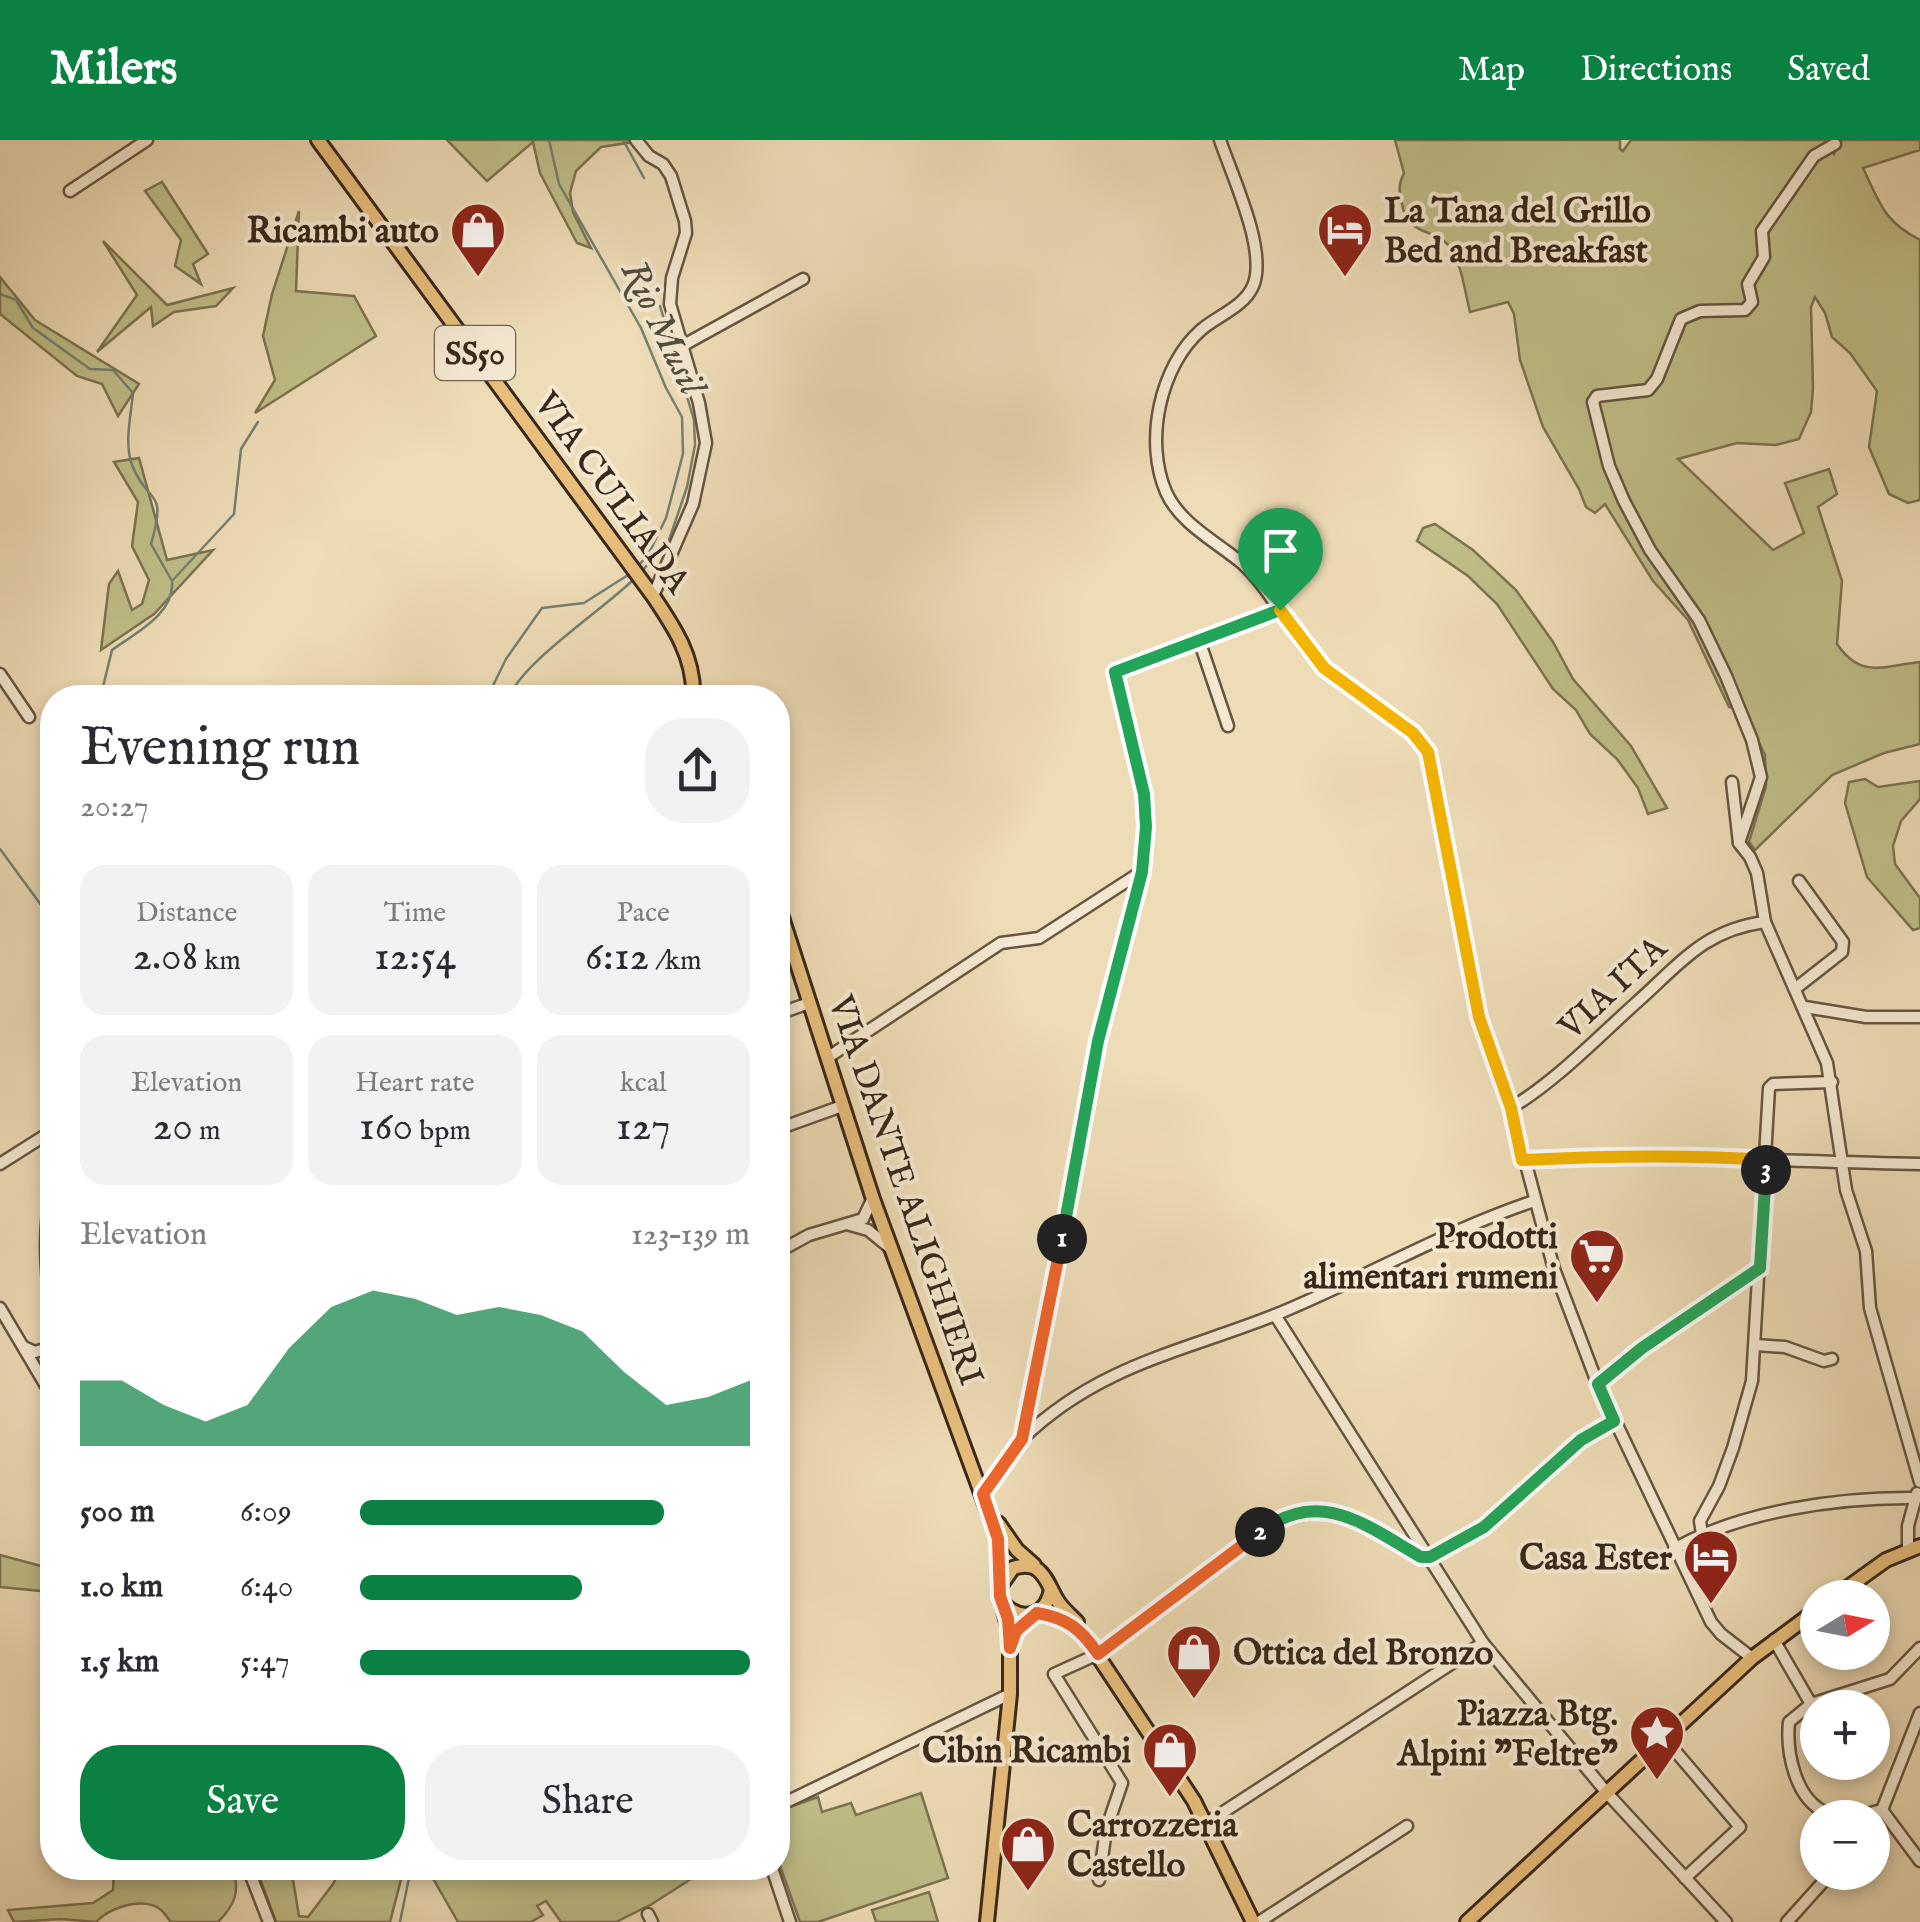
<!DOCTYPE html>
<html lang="en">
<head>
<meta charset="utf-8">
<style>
  body { margin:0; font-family:"IM FELL English",serif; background:#f2f2f3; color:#2b2b33; height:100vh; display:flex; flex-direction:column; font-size:38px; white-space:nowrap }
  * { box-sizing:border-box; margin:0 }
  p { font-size:32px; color:#7c7c81 }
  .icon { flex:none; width:55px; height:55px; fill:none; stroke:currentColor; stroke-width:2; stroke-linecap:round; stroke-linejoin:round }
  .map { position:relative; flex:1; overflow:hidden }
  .drawer { position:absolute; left:40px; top:545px; width:750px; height:1195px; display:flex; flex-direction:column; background:#fff; border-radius:40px; box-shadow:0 5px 15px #0003 }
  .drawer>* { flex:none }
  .needle { width:65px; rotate:80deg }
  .controls { position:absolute; left:1800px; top:1440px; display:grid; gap:20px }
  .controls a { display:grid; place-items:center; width:90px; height:90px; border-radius:50%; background:#fff; box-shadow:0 5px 15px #0003; font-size:50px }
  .pin { position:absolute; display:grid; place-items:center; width:85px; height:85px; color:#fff; margin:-102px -42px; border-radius:50% 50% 50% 0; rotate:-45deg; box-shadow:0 0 10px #0007 }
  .pin .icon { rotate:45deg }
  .km { position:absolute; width:50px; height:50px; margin:-25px; border-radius:50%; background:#222; color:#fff; font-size:28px; line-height:50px; text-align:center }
  .round { display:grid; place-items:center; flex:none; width:105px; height:105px; border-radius:40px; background:#f2f2f3 }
  .summary { display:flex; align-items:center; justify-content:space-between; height:170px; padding:0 40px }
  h1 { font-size:55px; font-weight:600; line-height:75px }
  .stats { display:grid; grid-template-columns:repeat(3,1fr); gap:15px; height:170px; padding:10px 40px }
  .stats div { display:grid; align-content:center; border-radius:25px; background:#f2f2f3; text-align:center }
  .stats b { font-size:42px; font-weight:600 }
  .stats small { font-size:28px; font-weight:400 }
  .stats p { font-size:28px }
  .chart { height:280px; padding:20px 40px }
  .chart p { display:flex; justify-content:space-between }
  .chart svg { width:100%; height:180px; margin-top:10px; fill:#0b8043; opacity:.7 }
  .action { display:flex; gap:20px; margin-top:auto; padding:20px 40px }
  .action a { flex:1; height:115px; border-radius:40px; background:#0b8043; color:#fff; font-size:40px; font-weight:600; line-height:115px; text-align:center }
  .action a+a { background:#f2f2f3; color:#2b2b33 }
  ul { padding:0 40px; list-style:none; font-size:32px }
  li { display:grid; grid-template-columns:160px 120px 1fr; align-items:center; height:75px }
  li i { height:25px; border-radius:12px; background:#0b8043 }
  header { display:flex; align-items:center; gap:60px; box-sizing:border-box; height:140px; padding:0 50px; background:#0b8043; color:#fff }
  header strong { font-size:48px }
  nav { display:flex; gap:55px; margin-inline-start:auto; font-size:35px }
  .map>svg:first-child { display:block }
  .green { fill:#c0be88; stroke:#7c7351; stroke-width:2.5 }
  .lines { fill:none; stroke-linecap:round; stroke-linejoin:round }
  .stream { stroke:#738172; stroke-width:2.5 }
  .minor-casing { stroke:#665541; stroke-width:15 }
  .major-casing { stroke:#39281a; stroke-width:18 }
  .minor { stroke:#f4e8d0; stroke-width:10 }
  .major { stroke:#e7be7b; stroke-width:12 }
  .split-1-casing { stroke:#fff; stroke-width:20 }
  .split-2-casing { stroke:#fff; stroke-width:20 }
  .split-3-casing { stroke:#fff; stroke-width:20 }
  .split-4-casing { stroke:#fff; stroke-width:20 }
  .split-1 { stroke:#22a559; stroke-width:12 }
  .split-2 { stroke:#f0652b; stroke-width:12 }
  .split-3 { stroke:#22a559; stroke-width:12 }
  .split-4 { stroke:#f5b400; stroke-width:12 }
  .labels { text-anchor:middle; stroke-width:8; stroke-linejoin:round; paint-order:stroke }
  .shield { fill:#f4e8d0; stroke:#716251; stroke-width:2.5 }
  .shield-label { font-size:32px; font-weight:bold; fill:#39281a }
  .poi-label { font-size:35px; font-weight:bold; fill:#39281a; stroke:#f4e8d0; text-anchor:end }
  .street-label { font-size:35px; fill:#39281a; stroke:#f4e8d0 }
  .water-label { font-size:38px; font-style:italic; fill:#514d3e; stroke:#f4e8d0 }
</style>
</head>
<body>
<header>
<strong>Milers</strong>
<nav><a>Map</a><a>Directions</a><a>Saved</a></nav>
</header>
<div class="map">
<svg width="1920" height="1782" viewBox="0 0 1920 1782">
  <rect width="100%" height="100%" fill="#eedcb6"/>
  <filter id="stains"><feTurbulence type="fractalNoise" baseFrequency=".002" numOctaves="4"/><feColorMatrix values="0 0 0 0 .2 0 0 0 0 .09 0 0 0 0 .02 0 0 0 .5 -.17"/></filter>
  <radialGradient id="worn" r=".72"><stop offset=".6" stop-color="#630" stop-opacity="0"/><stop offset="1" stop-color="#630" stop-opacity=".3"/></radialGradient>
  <!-- green -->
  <g class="green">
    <polygon points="447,0 633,0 634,2 601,7 576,31 570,53 573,72 591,108 577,103 540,33 533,2 487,41"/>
    <path d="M1395,0H1620V9L1623,11L1631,0H1824L1834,14L1840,0H1920V10L1863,28C1880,63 1883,81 1920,100V360L1908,363L1889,354L1869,307L1877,251L1850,213L1832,197L1825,173L1815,157L1811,167L1813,248L1811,272L1799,299L1776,305L1737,303L1678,319L1773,410L1804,393L1785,343L1829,329L1837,354L1818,367L1842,441L1837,504C1861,539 1882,526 1920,522V604L1884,613L1832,635L1755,710L1749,702L1766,646L1765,615L1696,472L1654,413L1631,370L1606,310L1595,265L1596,257L1588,259L1595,288L1628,372L1652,415L1693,474L1740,570L1729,567L1688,480L1653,441L1605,364L1595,373L1586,367L1579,349L1543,287L1520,220L1514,174L1508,162L1470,172C1465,152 1462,127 1452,110C1437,86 1408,99 1402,64C1399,51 1398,45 1404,33Z"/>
    <polygon points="162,42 208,114 193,124 201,144 175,126 181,100 145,51"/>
    <polygon points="299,71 296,151 354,156 376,196 255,273 275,240 263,196 272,154"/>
    <polygon points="103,101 167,165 233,148 216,166 174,172 153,186 151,167 97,212 137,155"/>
    <polygon points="0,137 35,180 139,244 118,276 102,244 77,236 0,174"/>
    <polygon points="139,318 167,420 213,410 154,474 101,510 109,444 118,431 132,470 142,464 149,440 132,406 138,362 114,322"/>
    <polygon points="1435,384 1473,410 1516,450 1553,502 1573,539 1631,606 1667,668 1648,674 1638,648 1617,619 1590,594 1576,570 1553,549 1497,464 1468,436 1417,401 1423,388"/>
    <polygon points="1865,639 1878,647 1920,641 1920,659 1901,681 1893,706 1895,724 1920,758 1920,788 1913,790 1867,737 1845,663 1849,642"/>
    <polygon points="0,1415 52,1429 52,1452 0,1447"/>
    <polygon points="921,1653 948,1738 818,1782 800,1782 778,1720 778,1671 818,1657 822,1672 851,1663 856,1675"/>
    <path d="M114,1728H234C239,1752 236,1764 218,1782H171C166,1776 161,1767 152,1765C134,1760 108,1769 96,1782L61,1779L14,1782L8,1770L93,1763L113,1750Z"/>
    <polygon points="256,1728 291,1728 299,1776 308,1777 333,1744 341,1728 404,1728 390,1782 276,1782"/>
    <polygon points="427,1728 708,1728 652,1764 616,1782 561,1782 546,1761 537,1766 543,1775 531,1782 458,1782"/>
    <polygon points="929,1752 938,1782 876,1782 872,1770"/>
  </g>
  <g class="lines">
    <!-- stream -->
    <g class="stream">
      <polyline points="549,0 559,44 641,188 666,248 682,277 683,314 666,378 648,415 638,426"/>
      <polyline points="623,0 644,38"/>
      <path d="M0,154L16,160L33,188L90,229L113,230L133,253C131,276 124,303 132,325C148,366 168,347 151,404L172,441"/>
      <polyline points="642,431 669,400 687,347 695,305 694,280 660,166"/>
      <path d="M97,558L101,555L112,510C135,493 175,474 172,441L234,374L241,309L258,282"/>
      <polyline points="487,558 506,519 542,468 584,463 628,435"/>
      <path d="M508,558C526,519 600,472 633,440"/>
      <polyline points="0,709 44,769 49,784"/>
      <polyline points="52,767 49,784 52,790"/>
      <polyline points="400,1782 411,1728"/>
    </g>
    <!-- minor casing -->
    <g class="minor-casing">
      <g id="minor">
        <polyline points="636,0 649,16 663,24 671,36 685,81 686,93 672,138 670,164 699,263 706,303 693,364 653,456"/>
        <path d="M1220,0C1232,36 1268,111 1253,146C1244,167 1217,176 1201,190C1160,226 1144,301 1166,352C1180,384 1217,402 1243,424C1275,454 1291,496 1322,526C1354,558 1402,574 1427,612L1479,877L1511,968L1554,1129L1598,1245L1711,1482L1721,1494L1752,1518"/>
        <polyline points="70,51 147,0"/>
        <polyline points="682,206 803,139"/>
        <polyline points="1199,500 1228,586"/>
        <polyline points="0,534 29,577"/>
        <polyline points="1732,642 1739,703 1750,717 1757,733 1765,782"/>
        <polyline points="1739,703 1761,637 1752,600 1726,536 1699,480 1650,410 1624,361 1609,326 1593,262 1597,256 1648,250 1657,239 1681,179 1700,171 1745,170 1752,162 1748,144 1764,117 1762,91 1814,16 1835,4"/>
        <polyline points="1796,848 1842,812 1843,802 1799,741"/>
        <polyline points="1805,867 1866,877 1920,877"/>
        <polyline points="778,874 809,863"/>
        <polyline points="827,918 1001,803 1039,798 1141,732"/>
        <path d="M1511,968C1557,940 1596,899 1636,863C1679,825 1703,790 1765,782L1827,923L1846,1050L1866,1111L1870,1168L1920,1342"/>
        <polyline points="778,989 842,966"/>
        <path d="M1522,1020C1655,1013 1787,1022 1920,1024"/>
        <polyline points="0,1024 52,991"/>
        <path d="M52,1050C41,1096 48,1142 52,1188"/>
        <polyline points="850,1085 868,1090 890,1108"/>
        <polyline points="778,1112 809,1095 863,1079 872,1060"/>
        <polyline points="0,1168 52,1256"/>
        <polyline points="1275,1175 1483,1503 1607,1653 1726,1782"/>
        <polyline points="1756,1205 1785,1207 1824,1221 1832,1219"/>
        <polyline points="24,1207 35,1212 48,1208 52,1194"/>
        <polyline points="1598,1245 1641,1208 1760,1128"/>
        <polyline points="1022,1299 1099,901 1142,731 1146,687 1144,654 1115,532 1280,470"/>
        <path d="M983,1354C996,1336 1008,1314 1023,1298C1099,1225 1182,1212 1275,1175C1363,1139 1442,1092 1534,1061"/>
        <polyline points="1702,1394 1700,1381 1719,1346 1733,1308 1752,1241 1769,948 1773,944 1832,942"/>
        <path d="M1674,1409C1741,1371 1839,1357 1916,1358"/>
        <polyline points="1908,1410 1908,1386 1917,1353"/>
        <path d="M1774,1500L1811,1564L1789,1582C1786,1612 1795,1660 1827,1673C1845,1681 1865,1674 1882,1670L1920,1721"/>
        <polyline points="1811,1564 1890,1539 1920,1508"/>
        <polyline points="1665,1599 1740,1687 1685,1738"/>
        <polyline points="778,1666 1010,1554"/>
        <polyline points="1872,1682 1882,1670 1920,1573"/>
        <polyline points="1205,1684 1483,1503"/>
        <polyline points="248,1728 269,1782"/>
        <polyline points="772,1728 790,1782"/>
        <path d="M1099,1740L1106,1690L1122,1643L1054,1534L1098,1514L1269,1385C1343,1356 1358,1381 1421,1417H1429L1484,1387L1581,1300L1614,1281"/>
        <polyline points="648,1774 652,1782"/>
        <polyline points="1259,1782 1407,1686"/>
        <polyline points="1787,1782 1832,1732"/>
      </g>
    </g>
    <!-- major casing -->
    <g class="major-casing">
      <g id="major">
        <path d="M318,0L653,456C674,487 695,518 693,558"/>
        <polyline points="778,765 873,1059 998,1399 1000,1455 1010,1494 1010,1554 987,1782"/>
        <polyline points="998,1383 1017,1410 1034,1425"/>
        <path d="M1001,1445L1013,1428C1044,1418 1046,1444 1059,1463C1064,1470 1071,1476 1077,1482"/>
        <polyline points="1833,1458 1886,1420 1920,1406"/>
        <path d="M1005,1465C1023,1483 1047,1475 1051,1449"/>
        <polyline points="1037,1473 1068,1481 1088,1501 1194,1661 1253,1782"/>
        <polyline points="1467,1782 1752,1518 1818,1469"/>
      </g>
    </g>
    <!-- minor -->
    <use href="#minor" class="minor"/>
    <!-- major -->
    <use href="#major" class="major"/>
  </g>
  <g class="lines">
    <!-- split-1 casing -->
    <g class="split-1-casing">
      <polyline id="split-1" points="1062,1099 1098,901 1142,732 1146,687 1144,654 1115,532 1280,470"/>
    </g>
    <!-- split-2 casing -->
    <g class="split-2-casing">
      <path id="split-2" d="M1062,1099L1022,1299L983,1354L998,1399L1000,1456L1008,1479L1010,1508L1016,1491L1037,1473C1067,1478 1081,1489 1098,1514L1260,1392"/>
    </g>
    <!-- split-3 casing -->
    <g class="split-3-casing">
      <path id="split-3" d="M1260,1392C1320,1346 1367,1386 1421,1417H1430L1484,1387L1581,1300L1614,1281L1598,1244L1642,1208L1760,1128L1766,1030"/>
    </g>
    <!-- split-4 casing -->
    <g class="split-4-casing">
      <path id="split-4" d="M1280,470L1324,528L1413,593L1428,612L1479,877L1511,968L1522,1020C1604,1016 1685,1014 1767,1020L1766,1030"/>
    </g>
    <!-- split-1 -->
    <use href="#split-1" class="split-1"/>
    <!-- split-2 -->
    <use href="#split-2" class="split-2"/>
    <!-- split-3 -->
    <use href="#split-3" class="split-3"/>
    <!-- split-4 -->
    <use href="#split-4" class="split-4"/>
  </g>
  <!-- icons -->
  <defs>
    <g id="shop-pin" transform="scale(2.875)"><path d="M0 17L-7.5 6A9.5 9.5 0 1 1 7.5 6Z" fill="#8f2418" stroke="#f4e8d0"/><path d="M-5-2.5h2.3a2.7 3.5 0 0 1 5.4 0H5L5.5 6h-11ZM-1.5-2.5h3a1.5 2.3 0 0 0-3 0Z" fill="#fff"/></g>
    <g id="hotel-pin" transform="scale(2.875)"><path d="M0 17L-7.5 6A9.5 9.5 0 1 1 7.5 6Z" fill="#8f2418" stroke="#f4e8d0"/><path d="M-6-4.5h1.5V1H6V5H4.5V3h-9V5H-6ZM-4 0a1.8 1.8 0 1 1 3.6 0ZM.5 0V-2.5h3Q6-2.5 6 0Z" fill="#fff"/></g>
    <g id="supermarket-pin" transform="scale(2.875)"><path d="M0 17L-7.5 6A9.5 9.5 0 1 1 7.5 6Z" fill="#8f2418" stroke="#f4e8d0"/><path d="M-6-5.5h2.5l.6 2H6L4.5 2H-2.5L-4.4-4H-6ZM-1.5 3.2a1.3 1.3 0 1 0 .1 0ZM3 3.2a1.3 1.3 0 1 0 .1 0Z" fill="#fff"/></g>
    <g id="sight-pin" transform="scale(2.875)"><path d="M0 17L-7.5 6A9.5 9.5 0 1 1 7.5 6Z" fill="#8f2418" stroke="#f4e8d0"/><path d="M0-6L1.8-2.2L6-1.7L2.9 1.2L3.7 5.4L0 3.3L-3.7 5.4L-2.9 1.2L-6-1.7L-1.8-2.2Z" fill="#fff"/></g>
  </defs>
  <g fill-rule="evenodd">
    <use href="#shop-pin" x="478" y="90"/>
    <use href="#hotel-pin" x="1345" y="90"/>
    <use href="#supermarket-pin" x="1597" y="1116"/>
    <use href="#hotel-pin" x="1711" y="1417"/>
    <use href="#shop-pin" x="1194" y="1512"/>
    <use href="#sight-pin" x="1657" y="1593"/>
    <use href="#shop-pin" x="1170" y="1610"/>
    <use href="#shop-pin" x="1028" y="1704"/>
  </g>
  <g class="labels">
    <!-- shield labels -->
    <rect class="shield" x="435" y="186" width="80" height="54" rx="8"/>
    <g class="shield-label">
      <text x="475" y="224">SS50</text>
    </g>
    <!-- poi labels -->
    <g class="poi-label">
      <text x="1384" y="82" text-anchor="start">La Tana del Grillo<tspan x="1384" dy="40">Bed and Breakfast</tspan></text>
      <text x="439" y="102">Ricambi auto</text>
      <text x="1558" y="1108">Prodotti<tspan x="1558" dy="40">alimentari rumeni</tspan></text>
      <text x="1672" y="1429">Casa Ester</text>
      <text x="1233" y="1524" text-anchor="start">Ottica del Bronzo</text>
      <text x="1618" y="1585">Piazza Btg.<tspan x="1618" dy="40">Alpini "Feltre"</tspan></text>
      <text x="1131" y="1622">Cibin Ricambi</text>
      <text x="1067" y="1696" text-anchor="start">Carrozzeria<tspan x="1067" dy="40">Castello</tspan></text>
    </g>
    <!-- street labels -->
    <g class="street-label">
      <text transform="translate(613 352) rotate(54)" y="12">VIA CULIADA</text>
      <text transform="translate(1612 847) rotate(-43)" y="12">VIA ITA</text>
      <text transform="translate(907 1050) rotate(71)" y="12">VIA DANTE ALIGHIERI</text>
    </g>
    <!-- water labels -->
    <g class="water-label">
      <text transform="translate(664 187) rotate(64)" y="13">Rio Musil</text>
    </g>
  </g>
  <rect width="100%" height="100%" filter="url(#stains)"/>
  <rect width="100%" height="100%" fill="url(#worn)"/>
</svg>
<div class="controls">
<a><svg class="needle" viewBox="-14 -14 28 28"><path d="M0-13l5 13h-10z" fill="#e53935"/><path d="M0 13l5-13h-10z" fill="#7c7c81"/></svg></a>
<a>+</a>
<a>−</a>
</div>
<div class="pin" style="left:1280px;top:470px;background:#1e9e55"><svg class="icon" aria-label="arrive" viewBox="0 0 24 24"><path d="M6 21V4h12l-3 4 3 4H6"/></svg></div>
<b class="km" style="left:1062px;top:1099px">1</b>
<b class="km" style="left:1260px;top:1392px">2</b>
<b class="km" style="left:1766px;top:1030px">3</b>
<section class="drawer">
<div class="summary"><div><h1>Evening run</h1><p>20:27</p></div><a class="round"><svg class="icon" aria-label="share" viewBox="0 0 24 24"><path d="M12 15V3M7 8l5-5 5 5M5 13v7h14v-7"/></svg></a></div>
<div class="stats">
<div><p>Distance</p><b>2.08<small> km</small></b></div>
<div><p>Time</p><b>12:54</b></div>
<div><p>Pace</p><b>6:12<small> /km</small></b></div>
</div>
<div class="stats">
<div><p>Elevation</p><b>20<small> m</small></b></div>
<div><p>Heart rate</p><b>160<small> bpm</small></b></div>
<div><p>kcal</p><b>127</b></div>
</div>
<div class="chart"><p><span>Elevation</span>123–139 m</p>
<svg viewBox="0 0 160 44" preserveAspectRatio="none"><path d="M0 44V28L10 28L20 34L30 38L40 34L50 20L60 10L70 6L80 8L90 12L100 10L110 12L120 16L130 26L140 34L150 32L160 28V44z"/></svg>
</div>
<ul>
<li><b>500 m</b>6:09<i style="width:78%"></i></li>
<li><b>1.0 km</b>6:40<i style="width:57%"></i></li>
<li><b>1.5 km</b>5:47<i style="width:100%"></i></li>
</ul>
<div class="action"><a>Save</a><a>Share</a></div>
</section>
</div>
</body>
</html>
